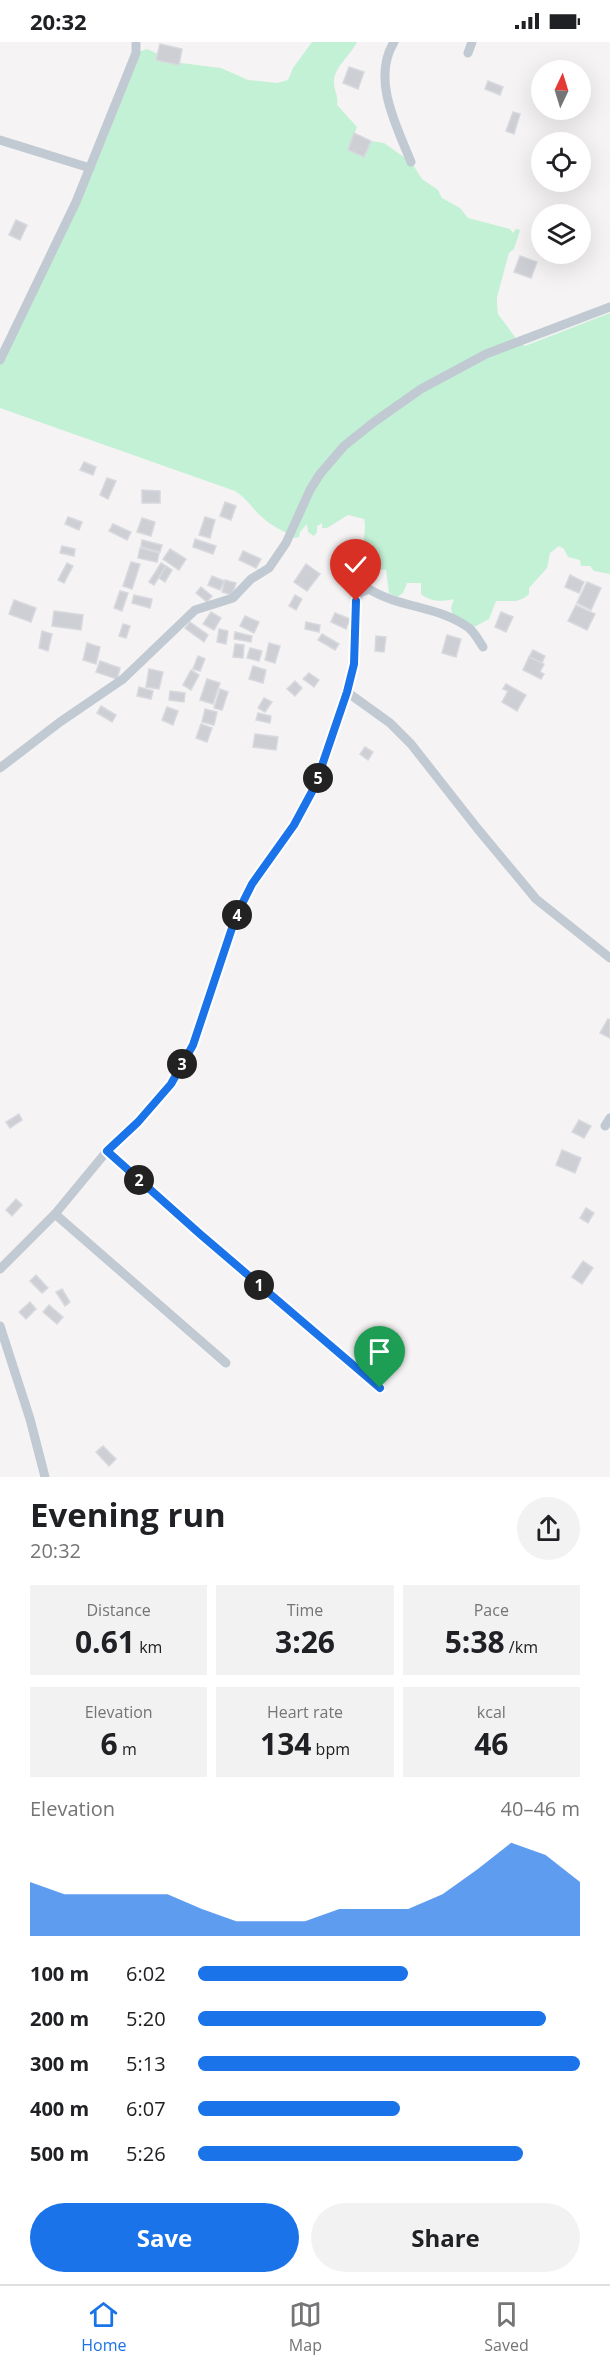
<!DOCTYPE html>
<html lang="en">
<head>
<meta charset="utf-8">
<style>
  body { margin:0; font-family:"Open Sans",sans-serif; background:#f2f2f2; color:#202124; height:100vh; display:flex; flex-direction:column; font-size:22px; white-space:nowrap }
  * { box-sizing:border-box; margin:0 }
  p { font-size:20px; color:#757577 }
  .icon { flex:none; width:33px; height:33px; fill:none; stroke:currentColor; stroke-width:2; stroke-linecap:round; stroke-linejoin:round }
  .map { position:relative; height:1435px; overflow:hidden }
  .details { display:flex; flex-direction:column; background:#fff; flex:1 }
  .details>* { flex:none }
  .needle { width:39px; rotate:4deg }
  .controls { position:absolute; left:531px; top:18px; display:grid; gap:12px }
  .controls a { display:grid; place-items:center; width:60px; height:60px; border-radius:50%; background:#fff; box-shadow:0 6px 24px #0002; font-size:30px }
  .pin { position:absolute; display:grid; place-items:center; width:51px; height:51px; color:#fff; margin:-62px -26px; border-radius:50% 50% 50% 0; rotate:-45deg; box-shadow:0 0 6px #0007 }
  .pin .icon { rotate:45deg }
  .km { position:absolute; width:30px; height:30px; margin:-15px; border-radius:50%; background:#222; color:#fff; font-size:16px; line-height:30px; text-align:center }
  .round { display:grid; place-items:center; flex:none; width:63px; height:63px; border-radius:32px; background:#f2f2f2 }
  .headline { display:flex; align-items:center; justify-content:space-between; height:102px; padding:0 30px }
  h1 { font-size:33px; font-weight:700; line-height:45px }
  .metrics { display:grid; grid-template-columns:repeat(3,1fr); gap:9px; height:102px; padding:6px 30px }
  .metrics div { display:grid; align-content:center; border-radius:0px; background:#f2f2f2; text-align:center }
  .metrics b { font-size:30px; font-weight:700 }
  .metrics small { font-size:16px; font-weight:400 }
  .metrics p { font-size:16px }
  .chart { height:168px; padding:12px 30px }
  .chart p { display:flex; justify-content:space-between }
  .chart svg { width:100%; height:108px; margin-top:6px; fill:#1a73e8; opacity:.7 }
  .cta { display:flex; gap:12px; margin-top:auto; padding:12px 30px }
  .cta a { flex:1; height:69px; border-radius:36px; background:#1a73e8; color:#fff; font-size:24px; font-weight:700; line-height:69px; text-align:center }
  .cta a+a { background:#f2f2f2; color:#202124 }
  ul { padding:0 30px; list-style:none; font-size:20px }
  li { display:grid; grid-template-columns:96px 72px 1fr; align-items:center; height:45px }
  li i { height:15px; border-radius:8px; background:#1a73e8 }
  .status { display:flex; justify-content:space-between; align-items:center; height:42px; padding:0 30px; background:#fff; direction:ltr }
  .status svg { height:16px; fill:currentColor }
  .tabs { display:flex; justify-content:space-around; align-items:center; height:84px; border-top:2px solid #e0e0e0; background:#fff; font-size:16px; color:#757577 }
  .tabs a { display:grid; justify-items:center; gap:3px }
  .tabs .on { color:#1a73e8 }
  .map>svg:first-child { display:block }
  .green { fill:#c3f1d5 }
  .building { fill:#cdcfd5; stroke:#d7d9de; stroke-width:1.5 }
  .lines { fill:none; stroke-linecap:round; stroke-linejoin:round }
  .minor { stroke:#c1cad2; stroke-width:9 }
  .route-casing { stroke:#fff; stroke-width:12 }
  .route { stroke:#1a73e8; stroke-width:8 }
</style>
</head>
<body>
<div class="status"><b>20:32</b><svg viewBox="0 0 49 12"><path d="M0 12V9h3v3zM5 12V6h3v6zM10 12V3h3v9zM15 12V0h3v12zM26 1h20v11H26zM47 4h2v5h-2z"/></svg></div>
<div class="map">
<svg width="610" height="1435" viewBox="0 0 610 1435">
  <rect width="100%" height="100%" fill="#f5f3f3"/>
  <!-- green -->
  <path class="green" d="M312,0H357C350,14 336,23 334,38C333,47 339,54 337,63L357,85L348,108L364,115L371,99L384,101L411,120L422,137L438,148L442,156L460,166L468,176L510,187L513,191L516,187L520,188L514,207L509,211L497,255V264L498,272L518,299L525,304L610,271V532L594,529L590,524H581L580,518L568,515L564,507L559,504L550,511L547,526L529,546V552L524,556L516,559H496L489,577L470,587L454,578L451,566L454,557C442,560 431,560 421,552V541H407L403,551L397,555L389,551L386,528L377,527L373,523L372,505L365,504C362,495 367,486 364,477L348,473L327,486H322V481L317,484V490L314,494L308,490L307,482L300,490L299,495L295,496C284,489 273,485 263,476C252,467 249,458 235,449L0,366V320L76,160L136,11L147,7L158,12L157,18L221,26L248,38L277,41L288,38L293,26Z"/>
  <!-- building -->
  <g class="building">
    <polygon points="160,2 182,7 179,23 156,18"/>
    <polygon points="349,25 364,30 358,47 343,41"/>
    <polygon points="488,39 503,45 500,53 485,47"/>
    <polygon points="513,70 520,72 514,92 506,89"/>
    <polygon points="354,91 371,99 364,115 348,108"/>
    <polygon points="16,178 27,183 20,198 9,193"/>
    <polygon points="520,214 537,220 531,236 514,230"/>
    <polygon points="84,420 96,425 93,433 80,428"/>
    <polygon points="107,436 116,439 108,457 100,453"/>
    <polygon points="142,448 160,449 160,461 142,461"/>
    <polygon points="225,460 236,464 231,478 220,474"/>
    <polygon points="68,475 82,480 79,488 65,482"/>
    <polygon points="205,475 215,478 210,496 199,493"/>
    <polygon points="142,476 155,480 151,494 137,490"/>
    <polygon points="113,482 131,490 127,498 109,489"/>
    <polygon points="195,497 216,504 213,512 193,505"/>
    <polygon points="142,498 162,503 160,510 141,505"/>
    <polygon points="62,504 75,507 74,514 60,511"/>
    <polygon points="140,506 159,511 157,520 138,516"/>
    <polygon points="170,507 186,517 179,528 163,517"/>
    <polygon points="243,509 261,517 256,526 239,518"/>
    <polygon points="343,513 356,517 354,525 340,521"/>
    <polygon points="131,520 140,522 132,547 123,544"/>
    <polygon points="67,521 73,524 64,541 58,538"/>
    <polygon points="161,521 166,524 154,543 149,540"/>
    <polygon points="306,522 320,532 307,549 294,540"/>
    <polygon points="166,524 172,528 165,540 159,536"/>
    <polygon points="570,533 584,540 579,551 565,545"/>
    <polygon points="212,534 224,539 220,548 208,543"/>
    <polygon points="225,538 236,541 232,553 222,550"/>
    <polygon points="587,540 601,546 591,568 577,561"/>
    <polygon points="201,545 212,554 207,560 196,551"/>
    <polygon points="120,549 128,551 122,569 114,566"/>
    <polygon points="134,553 152,557 150,566 132,561"/>
    <polygon points="295,553 302,557 296,568 289,564"/>
    <polygon points="14,558 36,566 31,580 9,572"/>
    <polygon points="576,563 595,572 587,588 568,579"/>
    <polygon points="54,569 83,573 81,588 52,584"/>
    <polygon points="211,570 221,576 214,588 203,582"/>
    <polygon points="501,570 513,575 506,590 495,585"/>
    <polygon points="335,571 350,577 346,587 331,580"/>
    <polygon points="245,574 259,580 254,591 240,584"/>
    <polygon points="190,580 208,593 204,600 185,586"/>
    <polygon points="306,580 320,583 319,590 305,587"/>
    <polygon points="123,582 130,584 126,596 119,594"/>
    <polygon points="219,587 228,589 226,602 217,600"/>
    <polygon points="42,589 52,592 48,609 39,606"/>
    <polygon points="235,590 252,594 251,600 234,597"/>
    <polygon points="322,592 339,602 335,608 318,598"/>
    <polygon points="447,593 461,597 456,615 442,611"/>
    <polygon points="376,594 386,595 384,610 375,609"/>
    <polygon points="87,601 100,605 96,622 83,618"/>
    <polygon points="269,601 280,604 275,621 265,618"/>
    <polygon points="235,602 244,603 243,616 233,615"/>
    <polygon points="250,606 262,609 259,619 247,616"/>
    <polygon points="533,608 545,614 542,621 529,615"/>
    <polygon points="198,614 205,617 200,629 193,627"/>
    <polygon points="529,615 544,622 540,630 544,632 541,637 523,628"/>
    <polygon points="100,619 120,626 117,637 96,630"/>
    <polygon points="253,624 266,628 263,641 249,637"/>
    <polygon points="149,627 163,630 159,647 146,645"/>
    <polygon points="191,628 199,633 191,648 183,643"/>
    <polygon points="309,631 319,638 314,645 303,637"/>
    <polygon points="207,637 220,641 213,662 200,658"/>
    <polygon points="295,639 302,646 295,654 287,647"/>
    <polygon points="506,642 526,653 517,669 502,660 508,649 503,647"/>
    <polygon points="139,645 153,649 151,657 137,654"/>
    <polygon points="220,647 228,650 222,668 214,666"/>
    <polygon points="170,649 185,651 184,660 169,658"/>
    <polygon points="264,656 272,660 265,670 258,666"/>
    <polygon points="101,664 116,673 112,680 97,671"/>
    <polygon points="167,665 178,669 173,683 162,678"/>
    <polygon points="205,667 217,670 214,683 202,680"/>
    <polygon points="258,671 271,674 270,681 256,678"/>
    <polygon points="201,682 212,686 207,700 196,696"/>
    <polygon points="255,692 278,695 276,708 253,705"/>
    <polygon points="365,705 373,710 368,718 360,712"/>
    <polygon points="608,977 610,978 610,996 600,991"/>
    <polygon points="19,1072 22,1078 10,1086 6,1080"/>
    <polygon points="579,1078 591,1084 584,1096 572,1090"/>
    <polygon points="562,1108 581,1116 575,1131 556,1123"/>
    <polygon points="16,1157 22,1163 12,1174 6,1168"/>
    <polygon points="586,1166 594,1171 588,1181 580,1176"/>
    <polygon points="583,1219 593,1226 582,1242 572,1235"/>
    <polygon points="36,1233 48,1246 42,1251 30,1239"/>
    <polygon points="62,1247 70,1260 65,1264 56,1250"/>
    <polygon points="30,1260 36,1267 26,1277 19,1270"/>
    <polygon points="49,1263 63,1275 57,1282 43,1270"/>
    <polygon points="103,1404 116,1417 109,1424 96,1410"/>
  </g>
  <g class="lines">
    <!-- minor -->
    <g class="minor">
      <path d="M394,0C371,37 397,85 411,120"/>
      <polyline points="468,11 472,0"/>
      <polyline points="0,98 90,126"/>
      <polyline points="0,318 76,160 136,11 136,0"/>
      <polyline points="347,650 390,681 411,702 477,786 536,857 610,916"/>
      <polyline points="0,726 60,680 123,637 195,568 233,556 251,537 269,526 286,501 310,448 320,432 344,404 374,380 421,347 486,312 610,265"/>
      <polyline points="605,1084 610,1076"/>
      <polyline points="107,1109 200,1192 380,1346"/>
      <polyline points="55,1172 226,1321"/>
      <path d="M0,1227L55,1172L107,1109L138,1080L171,1042L193,1003L236,874L252,842L294,783L315,744L347,650L354,622L356,559L359,551L369,547C399,566 440,564 469,586C475,591 479,599 483,605"/>
      <polyline points="0,1284 30,1377 45,1435"/>
    </g>
  </g>
  <g class="lines">
    <!-- route casing -->
    <g class="route-casing">
      <polyline id="route" points="356,559 354,622 347,650 315,744 294,783 252,842 236,874 193,1003 171,1042 138,1080 107,1109 200,1192 380,1346"/>
    </g>
    <!-- route -->
    <use href="#route" class="route"/>
  </g>
</svg>
<div class="controls">
<a><svg class="needle" viewBox="-14 -14 28 28"><path d="M0-13l5 13h-10z" fill="#e53935"/><path d="M0 13l5-13h-10z" fill="#757577"/></svg></a>
<a><svg class="icon" aria-label="locate" viewBox="0 0 24 24"><circle cx="12" cy="12" r="6"/><path d="M12 2v4M12 18v4M2 12h4M18 12h4"/></svg></a>
<a><svg class="icon" aria-label="layers" viewBox="0 0 24 24"><path d="M12 4l9 5-9 5-9-5zM3 14l9 5 9-5"/></svg></a>
</div>
<div class="pin" style="left:380px;top:1346px;background:#1e9e55"><svg class="icon" aria-label="arrive" viewBox="0 0 24 24"><path d="M6 21V4h12l-3 4 3 4H6"/></svg></div>
<div class="pin" style="left:356px;top:559px;background:#d93025"><svg class="icon" aria-label="check" viewBox="0 0 24 24"><path d="M5 12l5 5 9-10"/></svg></div>
<b class="km" style="left:259px;top:1243px">1</b>
<b class="km" style="left:139px;top:1138px">2</b>
<b class="km" style="left:182px;top:1022px">3</b>
<b class="km" style="left:237px;top:873px">4</b>
<b class="km" style="left:318px;top:736px">5</b>
</div>
<section class="details">
<div class="headline"><div><h1>Evening run</h1><p>20:32</p></div><a class="round"><svg class="icon" aria-label="share" viewBox="0 0 24 24"><path d="M12 15V3M7 8l5-5 5 5M5 13v7h14v-7"/></svg></a></div>
<div class="metrics">
<div><p>Distance</p><b>0.61<small> km</small></b></div>
<div><p>Time</p><b>3:26</b></div>
<div><p>Pace</p><b>5:38<small> /km</small></b></div>
</div>
<div class="metrics">
<div><p>Elevation</p><b>6<small> m</small></b></div>
<div><p>Heart rate</p><b>134<small> bpm</small></b></div>
<div><p>kcal</p><b>46</b></div>
</div>
<div class="chart"><p><span>Elevation</span>40–46 m</p>
<svg viewBox="0 0 160 44" preserveAspectRatio="none"><path d="M0 44V22L10 27L20 27L30 27L40 27L50 33L60 38L70 38L80 38L90 33L100 33L110 33L120 27L130 17L140 6L150 11L160 22V44z"/></svg>
</div>
<ul>
<li><b>100 m</b>6:02<i style="width:55%"></i></li>
<li><b>200 m</b>5:20<i style="width:91%"></i></li>
<li><b>300 m</b>5:13<i style="width:100%"></i></li>
<li><b>400 m</b>6:07<i style="width:53%"></i></li>
<li><b>500 m</b>5:26<i style="width:85%"></i></li>
</ul>
<div class="cta"><a>Save</a><a>Share</a></div>
</section>
<nav class="tabs">
<a class="on"><svg class="icon" aria-label="home" viewBox="0 0 24 24"><path d="M3 11l9-7 9 7M6 9v11h12V9"/></svg>Home</a>
<a><svg class="icon" aria-label="map" viewBox="0 0 24 24"><path d="M3 6l6-2 6 2 6-2v14l-6 2-6-2-6 2zM9 4v14M15 6v14"/></svg>Map</a>
<a><svg class="icon" aria-label="saved" viewBox="0 0 24 24"><path d="M7 4h10v16l-5-4-5 4z"/></svg>Saved</a>
</nav>
</body>
</html>
